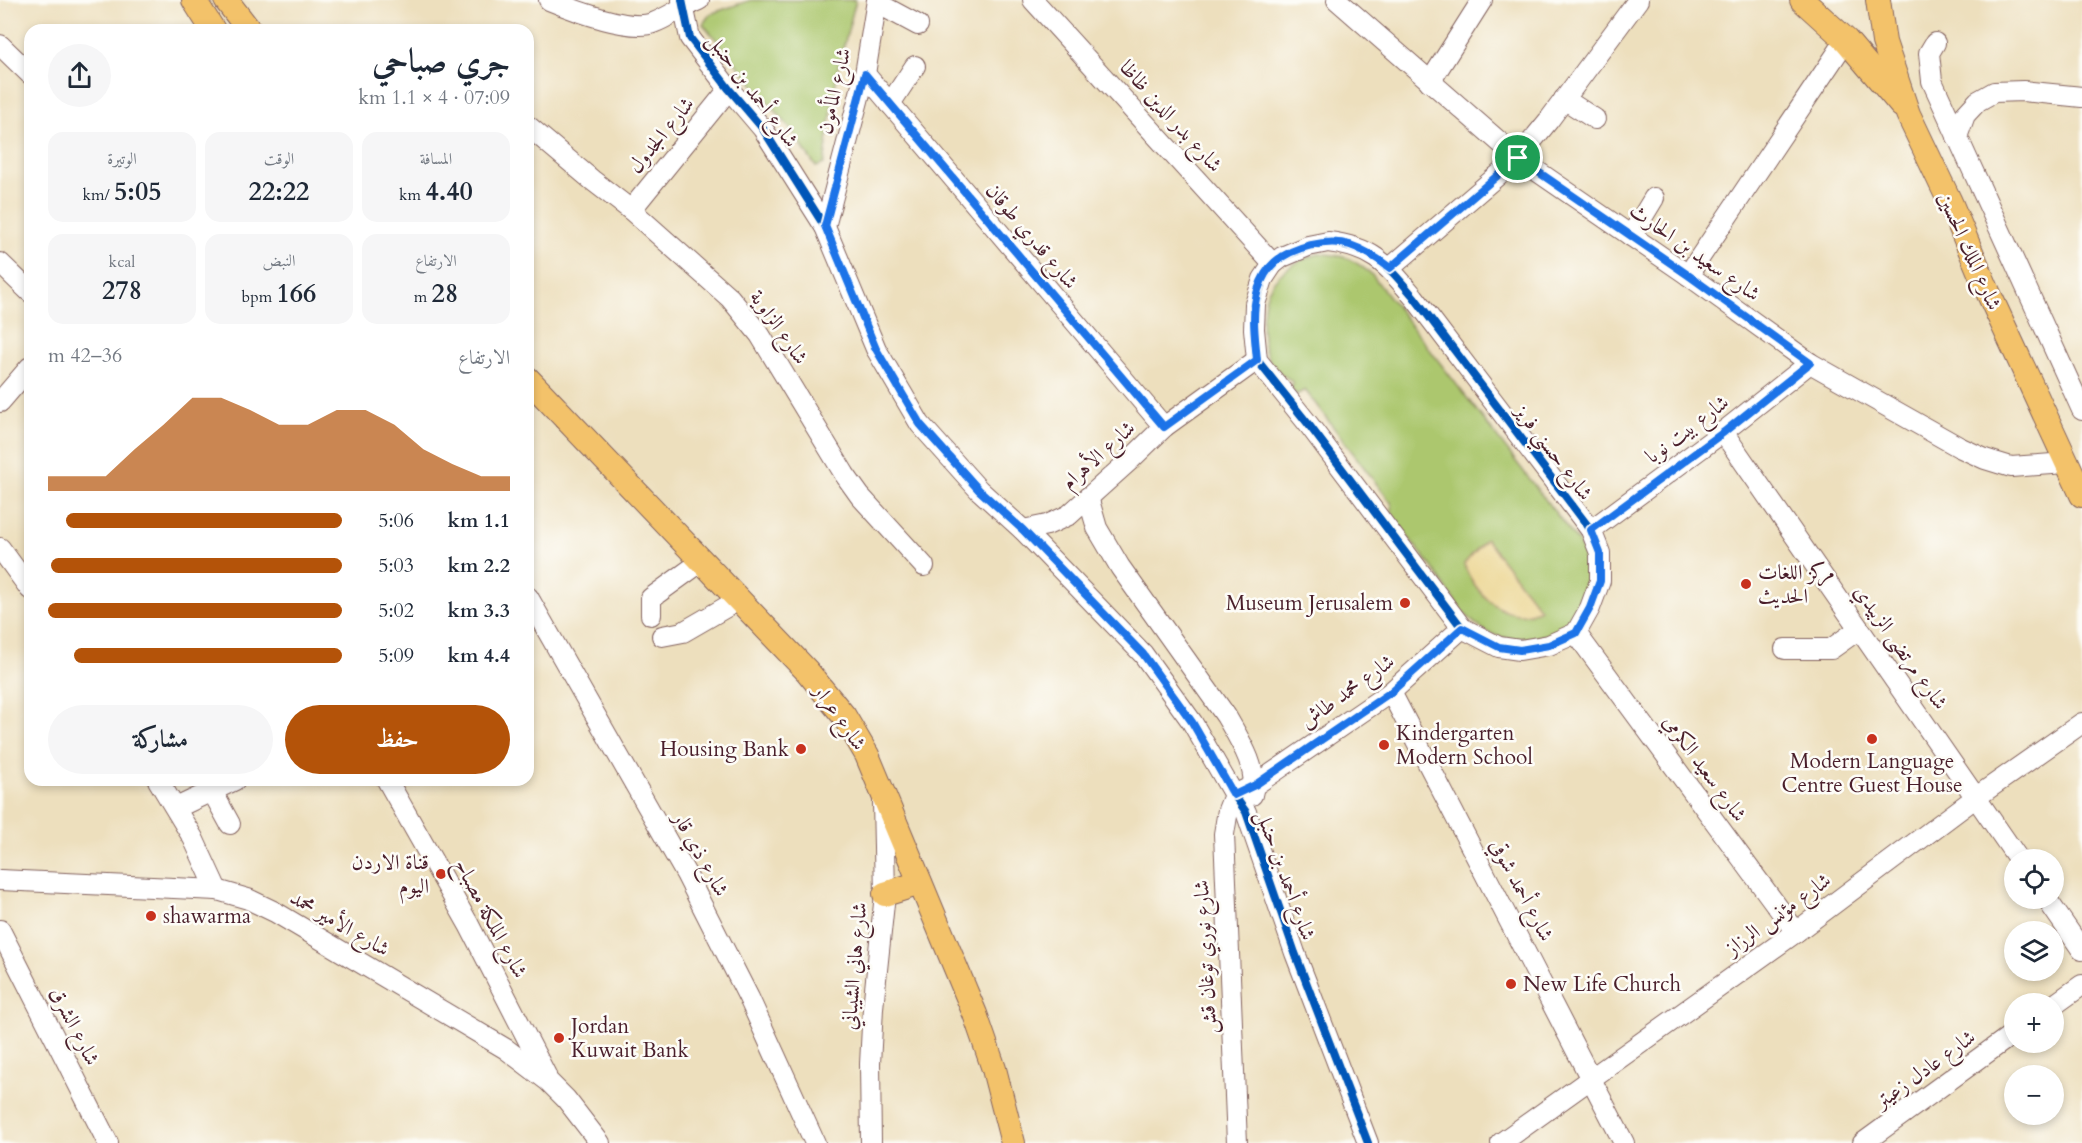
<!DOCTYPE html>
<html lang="ar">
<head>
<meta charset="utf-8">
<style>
  body { margin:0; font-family:Cardo,Amiri,serif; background:#f6f6f7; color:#1f2937; direction:rtl; height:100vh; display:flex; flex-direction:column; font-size:22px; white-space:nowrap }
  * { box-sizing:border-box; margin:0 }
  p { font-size:20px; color:#747a83 }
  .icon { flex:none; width:33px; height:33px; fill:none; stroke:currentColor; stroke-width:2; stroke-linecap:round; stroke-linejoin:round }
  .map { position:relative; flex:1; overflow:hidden; direction:ltr }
  .sheet { position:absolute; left:24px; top:24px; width:510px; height:762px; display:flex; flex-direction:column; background:#fff; border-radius:18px; box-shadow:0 3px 9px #0003; direction:rtl }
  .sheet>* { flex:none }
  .controls { position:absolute; left:2004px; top:849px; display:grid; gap:12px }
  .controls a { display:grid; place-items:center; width:60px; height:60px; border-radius:50%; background:#fff; box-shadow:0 3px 9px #0003; font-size:30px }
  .pin { position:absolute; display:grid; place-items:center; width:51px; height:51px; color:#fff; margin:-26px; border:3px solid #fff; border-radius:50%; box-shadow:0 2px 6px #0007 }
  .round { display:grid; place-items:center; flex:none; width:63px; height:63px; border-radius:32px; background:#f6f6f7 }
  .head { display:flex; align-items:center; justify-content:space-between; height:102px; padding:0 24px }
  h1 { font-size:33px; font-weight:700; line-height:45px }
  .stats { display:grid; grid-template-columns:repeat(3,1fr); gap:9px; height:102px; padding:6px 24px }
  .stats div { display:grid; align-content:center; border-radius:15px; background:#f6f6f7; text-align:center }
  .stats b { font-size:26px; font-weight:700 }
  .stats small { font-size:16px; font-weight:400 }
  .stats p { font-size:16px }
  .chart { height:168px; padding:12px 24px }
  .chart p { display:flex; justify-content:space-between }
  .chart svg { width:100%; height:108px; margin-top:6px; fill:#b45309; opacity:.7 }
  .button { display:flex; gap:12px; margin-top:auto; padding:12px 24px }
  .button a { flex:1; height:69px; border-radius:36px; background:#b45309; color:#fff; font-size:24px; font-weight:700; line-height:69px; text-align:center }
  .button a+a { background:#f6f6f7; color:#1f2937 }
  ul { padding:0 24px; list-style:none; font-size:20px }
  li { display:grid; grid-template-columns:96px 72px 1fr; align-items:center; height:45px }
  li i { height:15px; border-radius:8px; background:#b45309 }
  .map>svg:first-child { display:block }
  .green { fill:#acc76e; stroke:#7b734c; stroke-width:1.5 }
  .sand { fill:#eeda9e; stroke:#9c7c64; stroke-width:1.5 }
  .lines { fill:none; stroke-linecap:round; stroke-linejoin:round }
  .minor-casing { stroke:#83625e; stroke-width:22 }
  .major-casing { stroke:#83625e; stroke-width:26 }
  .minor { stroke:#fff; stroke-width:20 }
  .major { stroke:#f3c26a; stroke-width:24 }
  .cycleway-casing { stroke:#fdfcf7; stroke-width:11 }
  .cycleway { stroke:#0057b8; stroke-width:8 }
  .route-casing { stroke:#fff; stroke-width:12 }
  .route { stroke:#1a73e8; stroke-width:8 }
  .poi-dot { fill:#c8321e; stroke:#fdfcf7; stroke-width:2 }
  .labels { text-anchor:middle; stroke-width:5; stroke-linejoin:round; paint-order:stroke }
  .street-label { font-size:21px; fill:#4a1f2b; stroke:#fdfcf7 }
  .poi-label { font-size:21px; fill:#4a1f2b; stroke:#fdfcf7; text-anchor:start }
</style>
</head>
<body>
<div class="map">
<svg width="2082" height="1143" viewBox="0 0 2082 1143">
  <rect width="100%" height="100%" fill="#fdfcf7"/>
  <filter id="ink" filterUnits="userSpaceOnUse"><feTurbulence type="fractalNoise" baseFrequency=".0167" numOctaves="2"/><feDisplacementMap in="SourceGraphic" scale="12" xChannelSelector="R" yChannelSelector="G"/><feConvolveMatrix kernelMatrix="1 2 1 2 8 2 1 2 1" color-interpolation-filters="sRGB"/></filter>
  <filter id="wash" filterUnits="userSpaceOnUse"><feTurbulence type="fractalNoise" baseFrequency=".008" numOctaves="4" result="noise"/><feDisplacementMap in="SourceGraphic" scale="24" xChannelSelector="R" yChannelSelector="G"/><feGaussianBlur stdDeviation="1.35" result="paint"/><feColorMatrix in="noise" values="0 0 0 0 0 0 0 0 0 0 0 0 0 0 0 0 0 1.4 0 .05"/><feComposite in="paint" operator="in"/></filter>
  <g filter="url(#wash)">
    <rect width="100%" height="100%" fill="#eddfbd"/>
    <!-- green -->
    <g class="green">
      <polygon points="751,0 856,0 838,68 824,164 816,167 789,127 703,24 710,14"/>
      <path d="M1319,254C1343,254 1356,260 1373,276L1578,542C1586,557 1591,573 1588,590C1580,635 1519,651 1484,630C1461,616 1447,588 1432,567C1419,550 1405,534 1392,517V504L1305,390L1296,395L1290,386L1293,383C1286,375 1278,374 1272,365C1262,350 1261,333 1263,315C1264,309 1264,302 1266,297C1272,274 1299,259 1319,254Z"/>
    </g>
    <!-- sand -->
    <path class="sand" d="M1486,539L1540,609C1507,627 1474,593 1464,564Z"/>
  </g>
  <g filter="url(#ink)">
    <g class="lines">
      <!-- minor casing -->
      <g class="minor-casing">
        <g id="minor">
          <path d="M549,0C571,9 630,32 653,23C669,17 683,6 699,0"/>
          <polyline points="682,0 690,38 729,89 763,129 825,227 876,349 920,424 979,490 1023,530 1143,654 1192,722 1234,795 1246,812 1295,953 1368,1143"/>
          <polyline points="1033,0 1273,264"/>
          <polyline points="1337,0 1518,158 1688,275 1810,363 1959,447 1985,459 2011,467 2066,463"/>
          <polyline points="877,3 918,25"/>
          <polyline points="1935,43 1929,53 1932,81 2082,410"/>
          <polyline points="0,45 30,74"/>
          <polyline points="865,74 1164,427"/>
          <polyline points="1430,82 1482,0"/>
          <polyline points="1564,99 1595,119"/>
          <polyline points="890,104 915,66"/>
          <polyline points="528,126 592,180 631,210 730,298 760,335 845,475 860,496 924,566"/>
          <polyline points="1957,137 1965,115 1978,101 1994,92 2023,91 2082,97"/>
          <polyline points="631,210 729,89"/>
          <polyline points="825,227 865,74 877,0"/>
          <polyline points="1631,236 1654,198"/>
          <path d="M1328,242C1373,247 1386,264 1414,297L1591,530L1600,553V581L1590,608L1576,633L1549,645L1520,650L1499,647L1462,628L1309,425L1257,360L1254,329L1255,304L1263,279L1273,264L1282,257L1308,246Z"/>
          <polyline points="0,263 30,292"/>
          <polyline points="1390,268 1518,158 1549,120 1638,0"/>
          <polyline points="1688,275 1846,40"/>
          <polyline points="0,402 30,367"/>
          <polyline points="1723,432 2019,860"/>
          <path d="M1088,497L1097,528L1120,567L1226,716C1238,737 1260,770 1252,795"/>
          <polyline points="1023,530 1047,525 1069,515 1129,461 1164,427 1257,360"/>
          <polyline points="1591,530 1723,432 1810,363"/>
          <polyline points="0,548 30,589"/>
          <polyline points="528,597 686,874 749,998 815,1143"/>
          <polyline points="651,615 651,598 702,561"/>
          <polyline points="1576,633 1796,932"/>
          <polyline points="662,636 683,632 740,599"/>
          <polyline points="1785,649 1831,649 1859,629"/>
          <polyline points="1391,692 1624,1143"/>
          <polyline points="158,780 193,838 217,890"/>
          <polyline points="387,780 469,925 546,1075"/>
          <polyline points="212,791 230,824"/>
          <polyline points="176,808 235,780"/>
          <polyline points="0,880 217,890 248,899 275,912 506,1049 548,1081 566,1099 600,1143"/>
          <polyline points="2046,898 2082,950"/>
          <polyline points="0,930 108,1143"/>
          <polyline points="2054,1005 2082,985"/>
          <polyline points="871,1143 870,1064 873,1008 885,894 883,801"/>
          <polyline points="1237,1143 1224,834 1228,810 1234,795 1255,785 1391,692 1462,628"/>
          <polyline points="1501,1143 1796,932 1975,798 2082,723"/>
          <polyline points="1863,1143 2014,1033"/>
        </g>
      </g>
      <!-- major casing -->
      <g class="major-casing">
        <g id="major">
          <polyline points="194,0 213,30"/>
          <polyline points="226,0 249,30"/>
          <polyline points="1802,0 1846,40 1901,105"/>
          <polyline points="1878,0 1884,42 1908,114 1950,202 1988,292 2082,495"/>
          <polyline points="528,379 807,671 844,716 867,755 975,1014 994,1069 1013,1143"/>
          <polyline points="885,894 920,883"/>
        </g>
      </g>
      <!-- minor -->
      <use href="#minor" class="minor"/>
      <!-- major -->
      <use href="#major" class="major"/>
      <!-- cycleway casing -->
      <g class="cycleway-casing">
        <g id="cycleway">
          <polyline points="682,0 690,38 729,89 763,129 825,227 876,349 920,424 979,490 1023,530 1143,654 1192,722 1234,795 1246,812 1295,953 1368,1143"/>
          <path d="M1328,242C1373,247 1386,264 1414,297L1591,530L1600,553V581L1590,608L1576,633L1549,645L1520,650L1499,647L1462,628L1309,425L1257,360L1254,329L1255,304L1263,279L1273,264L1282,257L1308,246Z"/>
        </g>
      </g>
      <!-- cycleway -->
      <use href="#cycleway" class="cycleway"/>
    </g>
  </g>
  <g class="lines" filter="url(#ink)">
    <!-- route casing -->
    <g class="route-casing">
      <path id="route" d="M865,74L1164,427L1257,360C1255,337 1251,313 1258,290C1261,281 1267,269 1275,262C1293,247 1327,238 1350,245C1365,250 1377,258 1390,268L1518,158L1688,275L1810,363L1724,432L1591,530L1600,553V581L1590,608L1576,633L1549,645L1520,650L1499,647L1462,628L1391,692L1255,785L1234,795L1192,722L1143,654L1023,530L979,490L920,424L876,349L825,226Z"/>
    </g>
    <!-- route -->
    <use href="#route" class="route"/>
  </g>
  <!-- markers -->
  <g class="poi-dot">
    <circle cx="1746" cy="584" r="6"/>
    <circle cx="1405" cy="603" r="6"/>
    <circle cx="1872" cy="739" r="6"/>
    <circle cx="1384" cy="745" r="6"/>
    <circle cx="801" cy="749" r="6"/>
    <circle cx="441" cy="874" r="6"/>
    <circle cx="151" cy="916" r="6"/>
    <circle cx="1511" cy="984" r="6"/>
    <circle cx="559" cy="1038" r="6"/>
  </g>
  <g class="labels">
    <!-- street labels -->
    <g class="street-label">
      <text transform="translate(753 90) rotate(53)" y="7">شارع أحمد بن حنبل</text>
      <text transform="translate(834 91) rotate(-77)" y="7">شارع المأمون</text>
      <text transform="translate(1171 116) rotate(48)" y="7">شارع بدر الدين ظاظا</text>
      <text transform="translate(661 135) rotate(-51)" y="7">شارع الجدول</text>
      <text transform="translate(1032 236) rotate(50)" y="7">شارع قدري طوقان</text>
      <text transform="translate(1970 251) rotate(66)" y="7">شارع الملك الحسين</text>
      <text transform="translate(1695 252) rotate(35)" y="7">شارع سعيد بن الحارث</text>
      <text transform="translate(779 327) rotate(55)" y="7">شارع الزاوية</text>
      <text transform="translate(1687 429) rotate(-37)" y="7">شارع بيت نوبا</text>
      <text transform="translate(1554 452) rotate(53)" y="7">شارع حسني فريز</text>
      <text transform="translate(1098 455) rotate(-42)" y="7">شارع الأهرام</text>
      <text transform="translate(1901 647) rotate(55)" y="7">شارع مرتضى الزبيدي</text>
      <text transform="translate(1347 691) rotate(-36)" y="7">شارع محمد طاش</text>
      <text transform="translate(840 717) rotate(55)" y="7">شارع عرار</text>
      <text transform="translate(1705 768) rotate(54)" y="7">شارع سعيد الكرمي</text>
      <text transform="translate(701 854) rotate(61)" y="7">شارع ذي قار</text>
      <text transform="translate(1286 875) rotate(70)" y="7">شارع أحمد بن حنبل</text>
      <text transform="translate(1522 890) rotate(62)" y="7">شارع أحمد شوقي</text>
      <text transform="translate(1778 914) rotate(-36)" y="7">شارع مؤنس الرزاز</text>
      <text transform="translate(491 918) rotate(62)" y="7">شارع الملكة مصباح</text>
      <text transform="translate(340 923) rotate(30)" y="7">شارع الأمير محمد</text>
      <text transform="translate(1205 957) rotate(-93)" y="7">شارع نوري توغان قش</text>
      <text transform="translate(854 966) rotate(-85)" y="7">شارع هاني الشيباني</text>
      <text transform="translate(75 1026) rotate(63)" y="7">شارع الشرق</text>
      <text transform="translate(1925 1069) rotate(-36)" y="7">شارع عادل زعيتر</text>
    </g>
    <!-- poi labels -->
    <g class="poi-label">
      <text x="1758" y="579">مركز اللغات<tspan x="1758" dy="24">الحديث</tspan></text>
      <text x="1393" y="610" text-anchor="end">Museum Jerusalem</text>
      <text x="1396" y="740">Kindergarten<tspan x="1396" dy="24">Modern School</tspan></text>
      <text x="789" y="756" text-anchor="end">Housing Bank</text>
      <text x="1872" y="768" text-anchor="middle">Modern Language<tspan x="1872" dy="24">Centre Guest House</tspan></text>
      <text x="429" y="869" text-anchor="end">قناة الاردن<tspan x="429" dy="24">اليوم</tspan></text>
      <text x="163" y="923">shawarma</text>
      <text x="1523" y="991">New Life Church</text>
      <text x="571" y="1033">Jordan<tspan x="571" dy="24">Kuwait Bank</tspan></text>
    </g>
  </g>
</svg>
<div class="controls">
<a><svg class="icon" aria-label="locate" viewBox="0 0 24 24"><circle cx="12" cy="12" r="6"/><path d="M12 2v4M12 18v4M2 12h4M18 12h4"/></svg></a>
<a><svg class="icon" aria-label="layers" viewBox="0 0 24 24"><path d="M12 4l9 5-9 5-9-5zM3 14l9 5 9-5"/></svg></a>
<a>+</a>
<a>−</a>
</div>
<div class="pin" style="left:1518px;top:158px;background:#1e9e55"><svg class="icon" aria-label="arrive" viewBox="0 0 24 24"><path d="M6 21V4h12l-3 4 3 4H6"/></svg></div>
<section class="sheet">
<div class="head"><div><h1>جري صباحي</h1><p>07:09 · 4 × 1.1 km</p></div><a class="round"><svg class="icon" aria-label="share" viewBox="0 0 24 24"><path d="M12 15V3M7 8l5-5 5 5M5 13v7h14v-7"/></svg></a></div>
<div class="stats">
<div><p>المسافة</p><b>4.40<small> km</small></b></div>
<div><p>الوقت</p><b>22:22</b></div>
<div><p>الوتيرة</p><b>5:05<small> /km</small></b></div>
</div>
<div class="stats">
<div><p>الارتفاع</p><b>28<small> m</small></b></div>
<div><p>النبض</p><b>166<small> bpm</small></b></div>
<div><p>kcal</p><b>278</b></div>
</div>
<div class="chart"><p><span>الارتفاع</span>36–42 m</p>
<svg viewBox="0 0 160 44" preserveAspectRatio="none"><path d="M0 44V38L10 38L20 38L30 27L40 17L50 6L60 6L70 11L80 17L90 17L100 11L110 11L120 17L130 27L140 33L150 38L160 38V44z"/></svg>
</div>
<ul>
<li><b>1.1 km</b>5:06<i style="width:94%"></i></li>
<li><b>2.2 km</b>5:03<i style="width:99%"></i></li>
<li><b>3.3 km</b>5:02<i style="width:100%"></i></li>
<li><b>4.4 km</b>5:09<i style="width:91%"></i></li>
</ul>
<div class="button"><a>حفظ</a><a>مشاركة</a></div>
</section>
</div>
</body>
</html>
